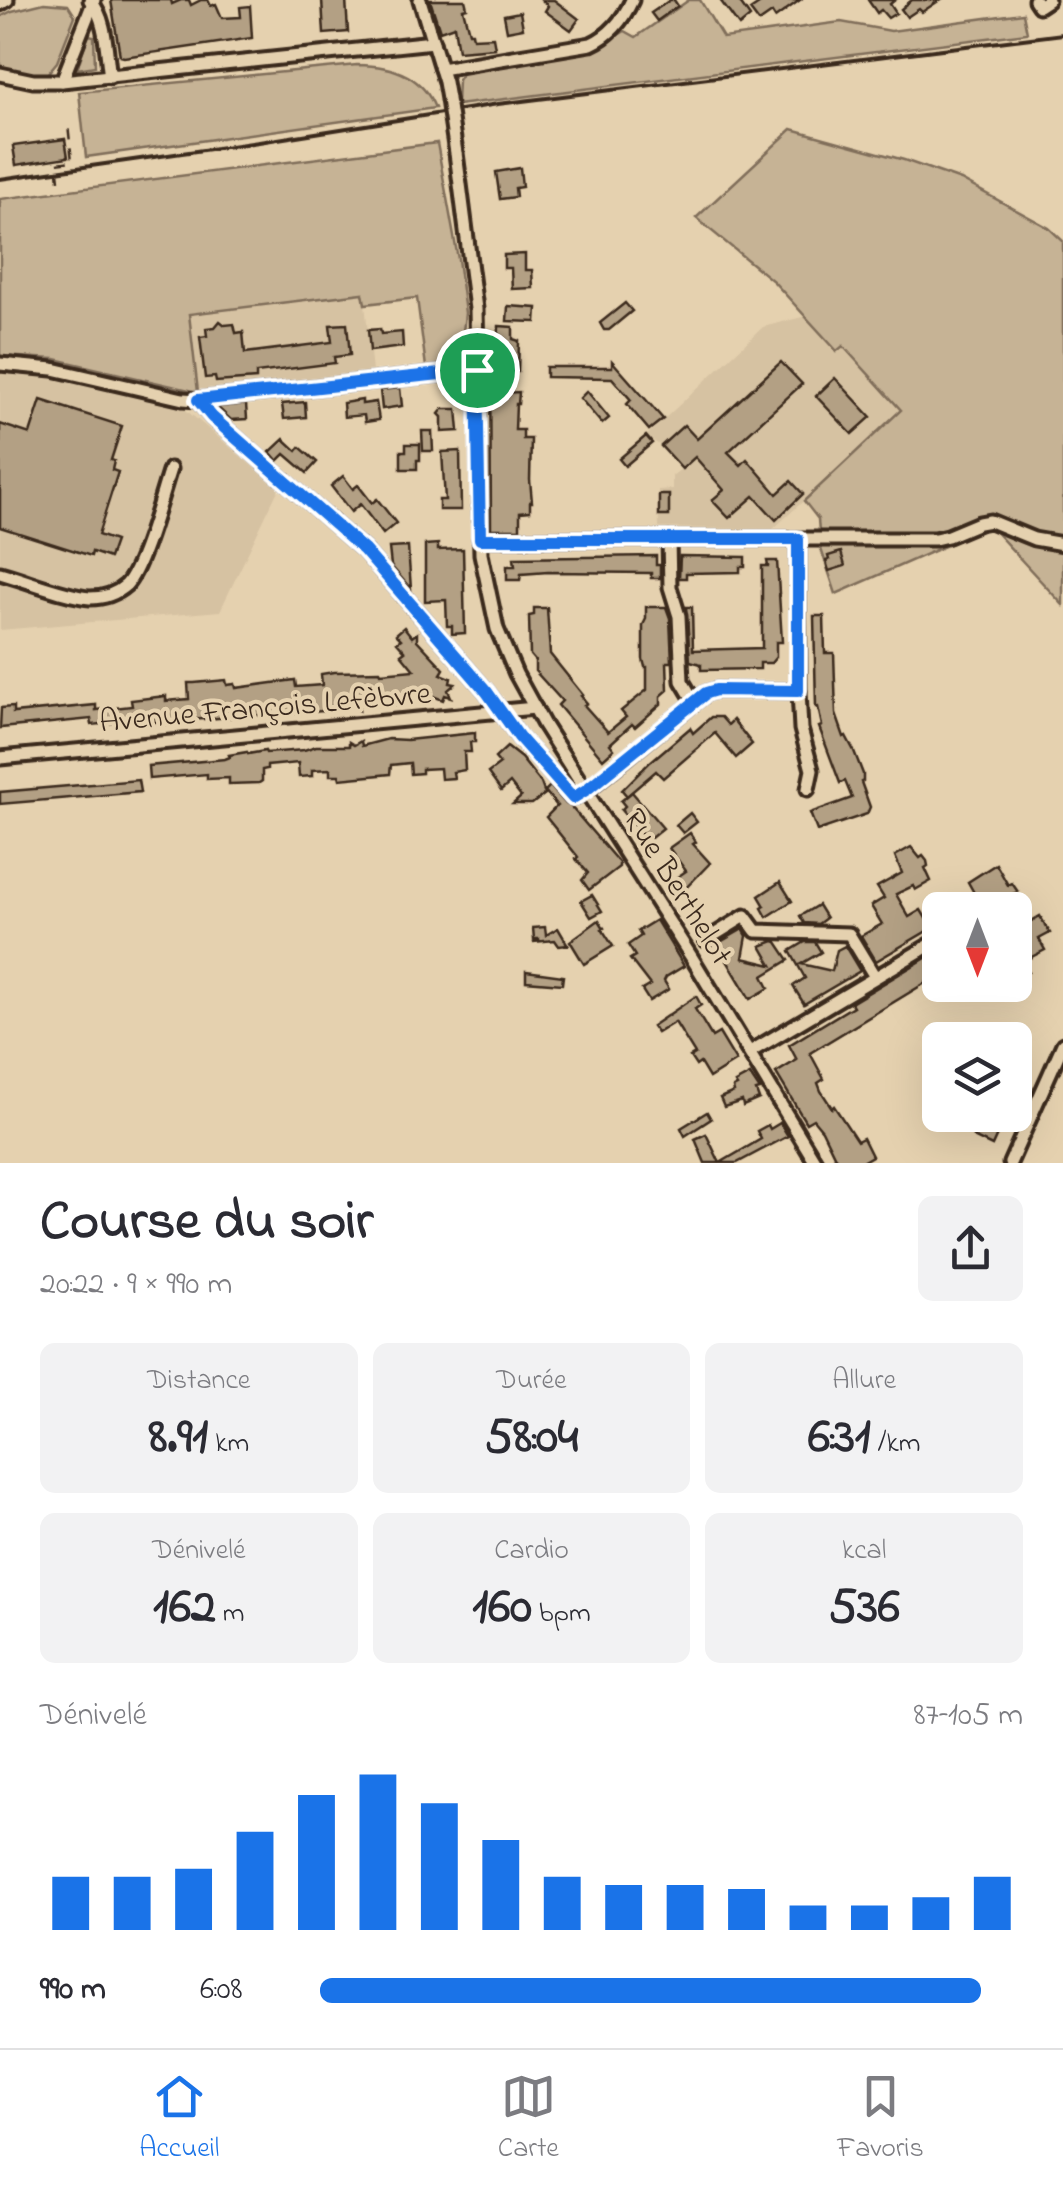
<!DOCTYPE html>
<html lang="fr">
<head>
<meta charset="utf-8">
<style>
  body { margin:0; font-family:"Indie Flower",sans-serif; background:#f2f2f3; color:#2b2b33; height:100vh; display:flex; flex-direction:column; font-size:38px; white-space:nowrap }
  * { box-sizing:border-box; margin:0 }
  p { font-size:32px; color:#7c7c81 }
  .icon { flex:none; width:55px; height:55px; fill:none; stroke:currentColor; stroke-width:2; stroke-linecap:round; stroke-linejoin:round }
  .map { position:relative; height:1163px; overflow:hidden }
  .sheet { display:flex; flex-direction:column; background:#fff; flex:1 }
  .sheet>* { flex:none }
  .needle { width:65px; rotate:180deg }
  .buttons { position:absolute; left:922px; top:892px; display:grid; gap:20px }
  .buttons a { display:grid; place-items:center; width:110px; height:110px; border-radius:15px; background:#fff; box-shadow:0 10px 40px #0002; font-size:50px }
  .pin { position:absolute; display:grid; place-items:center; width:85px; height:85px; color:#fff; margin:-42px; border:5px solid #fff; border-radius:50%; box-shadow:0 2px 10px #0007 }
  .round { display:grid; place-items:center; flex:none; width:105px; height:105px; border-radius:15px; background:#f2f2f3 }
  .overview { display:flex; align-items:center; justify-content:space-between; height:170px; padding:0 40px }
  h1 { font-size:55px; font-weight:700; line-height:75px }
  .metrics { display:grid; grid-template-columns:repeat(3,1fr); gap:15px; height:170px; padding:10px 40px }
  .metrics div { display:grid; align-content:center; border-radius:15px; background:#f2f2f3; text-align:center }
  .metrics b { font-size:50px; font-weight:700 }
  .metrics small { font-size:28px; font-weight:400 }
  .metrics p { font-size:28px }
  .chart { height:280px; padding:20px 40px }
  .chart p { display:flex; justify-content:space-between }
  .chart svg { width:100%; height:180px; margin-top:10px; stroke:#1a73e8; stroke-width:6 }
  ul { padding:0 40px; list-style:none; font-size:32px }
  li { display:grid; grid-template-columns:160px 120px 1fr; align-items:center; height:75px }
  li i { height:25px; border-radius:12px; background:#1a73e8 }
  .menu { display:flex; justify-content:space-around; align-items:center; height:140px; border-top:2px solid #e1e1e2; background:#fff; font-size:28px; color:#7c7c81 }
  .menu a { display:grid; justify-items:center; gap:5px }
  .menu .selected { color:#1a73e8 }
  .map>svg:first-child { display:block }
  .built { fill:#d6c2a2 }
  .green { fill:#c6b395; stroke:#806e5a; stroke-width:2.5 }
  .building { fill:#b3a084; stroke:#3b2a1e; stroke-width:2.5 }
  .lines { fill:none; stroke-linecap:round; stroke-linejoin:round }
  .minor-casing { stroke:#3b2a1e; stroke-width:19 }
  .path { stroke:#3b2a1e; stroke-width:2.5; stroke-dasharray:10 8; stroke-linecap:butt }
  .minor { stroke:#e5d1af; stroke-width:11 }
  .rail { stroke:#3b2a1e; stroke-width:4 }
  .minor-bridge-casing { stroke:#3b2a1e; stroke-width:19; stroke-linecap:butt }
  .minor-bridge { stroke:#e5d1af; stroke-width:11 }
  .route-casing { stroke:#fff; stroke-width:20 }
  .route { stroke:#1a73e8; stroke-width:12 }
  .labels { text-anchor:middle; stroke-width:8; stroke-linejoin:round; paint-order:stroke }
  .street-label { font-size:32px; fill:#3b2a1e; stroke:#e5d1af }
</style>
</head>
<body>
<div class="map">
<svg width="1063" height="1163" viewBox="0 0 1063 1163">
  <rect width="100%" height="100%" fill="#e5d1af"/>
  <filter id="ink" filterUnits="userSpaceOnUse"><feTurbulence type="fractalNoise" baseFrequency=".01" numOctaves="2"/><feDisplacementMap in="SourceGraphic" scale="20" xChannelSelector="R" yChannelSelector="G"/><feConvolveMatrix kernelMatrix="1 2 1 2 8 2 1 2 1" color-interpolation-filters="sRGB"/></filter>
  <g filter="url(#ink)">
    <!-- built -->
    <g class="built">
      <polygon points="364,293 372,372 198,392 181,406 279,488 220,611 0,630 0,356 55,359 198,391 189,314"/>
      <polygon points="814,314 901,411 773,529 659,528 658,490 672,489 672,476 681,469 661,446 646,436 763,327"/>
    </g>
    <!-- green -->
    <g class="green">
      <polygon points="689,0 700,0 723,38 841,22 891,31 1023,13 1027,33 457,105 458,80 463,73 589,52 625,31 636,37"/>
      <polygon points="44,3 68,5 75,16 57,62 46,75 20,72 0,66 0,17 12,11"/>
      <polygon points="88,35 94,36 95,66 77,69"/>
      <path d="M357,65C390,65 422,75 435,108L86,157L79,92Z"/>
      <polygon points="792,129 904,160 961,180 1049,228 1063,241 1063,605 990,526 836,594 820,546 818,519 804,501 901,410 843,346 837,351 773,281 696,218"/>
      <polygon points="437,143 458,259 465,313 460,362 426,367 417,298 365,304 363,293 189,314 198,392 55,359 0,356 0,199"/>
    </g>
    <!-- building -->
    <g class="building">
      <polygon points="111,0 171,0 172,4 181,0 189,0 191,5 201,0 208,0 211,6 216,4 222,18 241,17 240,7 250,6 252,38 124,57 120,56"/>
      <polygon points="322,0 346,0 348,32 324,34"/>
      <polygon points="430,0 465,0 467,8 463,9 469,32 472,32 473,38 493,37 495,48 458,51 454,26 440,31"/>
      <polygon points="542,0 554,0 579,19 571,30 545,11 548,6"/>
      <polygon points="670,0 674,0 678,6 657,21 651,13"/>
      <polygon points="720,0 738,0 750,17 739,26"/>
      <polygon points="765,0 800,0 775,18 772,13 759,22 750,10"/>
      <polygon points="868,0 895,0 890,4 896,13 888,18 881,10 877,13"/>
      <polygon points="912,0 940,0 922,12 919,9 907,17 901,9"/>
      <polygon points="520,12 523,28 507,31 504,15"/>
      <polygon points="65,139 68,157 16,165 13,146"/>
      <polygon points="520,168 522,187 515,188 516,197 500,199 496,172"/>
      <polygon points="525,254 525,270 532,270 533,288 512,289 511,268 504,268 504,255"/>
      <polygon points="625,303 632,311 609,330 604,330 600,323"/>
      <polygon points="508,306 537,308 536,322 507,321"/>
      <polygon points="220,321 225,325 234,324 236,333 243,332 245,353 332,342 330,325 347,324 350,355 334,357 335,363 256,373 256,379 216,382 215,377 205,378 200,337 207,336 206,328 215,327"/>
      <polygon points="499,326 513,327 513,339 519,341 518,372 504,372 504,393 519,392 518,404 516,404 515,430 523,430 523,439 531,439 530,480 532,502 530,502 530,511 520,512 520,529 491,529 490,349 498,349"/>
      <polygon points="380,329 381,334 402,332 403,347 370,351 368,330"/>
      <polygon points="612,361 663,419 649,430 627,404 631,400 612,378 546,377 546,367 612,367"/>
      <polygon points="781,362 802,384 728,452 741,465 747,459 777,494 791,481 803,494 776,520 754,496 729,518 712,500 724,490 695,457 682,469 661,446 684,425 697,439"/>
      <polygon points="835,378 871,417 852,434 816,396"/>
      <polygon points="400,388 402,406 382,409 380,390"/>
      <polygon points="587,391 609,418 602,424 580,398"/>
      <polygon points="41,400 122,426 111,460 114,461 112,470 118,472 98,535 115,541 109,558 92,552 91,556 0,527 0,424 30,434"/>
      <polygon points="362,400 362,404 376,402 379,420 365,422 364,415 344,417 343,403"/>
      <polygon points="305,402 306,417 284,419 282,404"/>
      <polygon points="246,404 247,419 231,420 217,407"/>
      <polygon points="443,409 457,409 459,431 442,432 442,417 439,414"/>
      <polygon points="422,431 432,431 433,451 423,451"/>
      <polygon points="646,436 652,443 625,466 619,459"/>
      <polygon points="284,439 297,451 300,447 317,462 307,473 285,454 278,461 270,452"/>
      <polygon points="406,444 420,444 420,460 417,460 417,469 401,469 401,451 406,451"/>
      <polygon points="460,451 461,510 439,510 439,500 445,500 442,452"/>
      <polygon points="343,476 353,489 358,485 372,503 377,499 396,523 383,534 360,504 351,512 331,486"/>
      <rect x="659" y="495" width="10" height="21"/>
      <polygon points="438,544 438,550 463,549 465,633 452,634 452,626 447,626 446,600 425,601 425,545"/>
      <polygon points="408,547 411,589 391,566 389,548"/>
      <polygon points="841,552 845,566 829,571 826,561 829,560 828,556"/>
      <polygon points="656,556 656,565 660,565 660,578 651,578 651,573 548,572 521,574 520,580 507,580 507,566 515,566 514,558"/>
      <polygon points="680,556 745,557 745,567 740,567 740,572 686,573 686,578 679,578"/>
      <polygon points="767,561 777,561 782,642 776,642 776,657 771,663 760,663 760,669 701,670 701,664 690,661 686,607 692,607 693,650 762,648 762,566 768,566"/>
      <polygon points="646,607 666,607 670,618 672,662 667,662 668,690 661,696 661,704 635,727 632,724 610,744 614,749 603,759 558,705 562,701 535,671 535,661 530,655 529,616 534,615 534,608 547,608 550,654 583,695 581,696 587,703 584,705 608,732 626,717 621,711 647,690 647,667 645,667 643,659 643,625 646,619"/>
      <polygon points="814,616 824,616 825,653 834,653 836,714 844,737 846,736 854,751 863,774 863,781 861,782 870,807 867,814 817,831 810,813 852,798 845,781 840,783 819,727 822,726 818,707 816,707"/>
      <polygon points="404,627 412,637 417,633 417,640 444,669 441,674 451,678 450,683 455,684 448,690 451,697 445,695 443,700 422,692 423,701 391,705 388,703 386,705 380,705 379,703 358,705 359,710 352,706 330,707 324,711 189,720 177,724 159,724 159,722 153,722 153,719 92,725 91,719 0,728 1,708 13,707 13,713 96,705 96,710 132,706 131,700 166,696 166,701 189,699 188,683 194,683 226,680 227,685 235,684 236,688 295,680 296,687 322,685 321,674 334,672 380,671 381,673 414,670 401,654 405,651 397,642 401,639 396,634"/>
      <polygon points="711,717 721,717 728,725 733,720 752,744 736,758 715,733 663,778 656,771 627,796 622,790 649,763 690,728 693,733"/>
      <polygon points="475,733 475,742 470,742 471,752 464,752 465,770 453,772 454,778 441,779 440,768 422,769 422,773 411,774 410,763 391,765 390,774 340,779 339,775 330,775 330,769 312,770 312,776 299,777 298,763 267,766 267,769 262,770 262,781 259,783 229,784 229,778 207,779 207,774 149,779 148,766 225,759 230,757 229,755 247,752 248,754 265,751 266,753 304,750 316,746 349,746 349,742 354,745 361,741 362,746 388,739 407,740"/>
      <polygon points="507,747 521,758 541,783 545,794 532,804 513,804 521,797 510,783 501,791 488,773 500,764 495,758"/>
      <polygon points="138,780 140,792 0,804 0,792"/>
      <polygon points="550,786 566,804 571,807 619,863 619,867 589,890 582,880 588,873 576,859 578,857 546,817 557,806 545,791"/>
      <polygon points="632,792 663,828 651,838 647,833 643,836 621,810 625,806 621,801"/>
      <polygon points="690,813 697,822 683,833 676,825"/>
      <polygon points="690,833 696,842 693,844 710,863 679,895 672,884 673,880 686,871 669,848"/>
      <polygon points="911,847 920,858 923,856 927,861 928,866 925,868 931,881 915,890 913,886 896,894 909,917 921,910 932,928 876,961 861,936 882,924 871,906 884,898 877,887 902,873 895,856"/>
      <polygon points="996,864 1008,885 1012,883 1018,892 1013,894 1028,923 1040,916 1050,933 1039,939 1045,950 1022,962 1028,972 1015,979 1015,910 975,910 971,904 978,900 968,882"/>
      <polygon points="780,882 792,901 767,917 762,908 765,906 759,896"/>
      <polygon points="592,895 602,911 591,917 581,901"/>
      <polygon points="818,905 826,918 818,924 804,923 800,916"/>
      <polygon points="599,920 604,928 602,929 613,946 584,964 570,941"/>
      <polygon points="656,920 684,966 666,977 664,981 669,989 649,1001 642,990 650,985 630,959 635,956 628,945 641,936 638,931"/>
      <polygon points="545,927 546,935 558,928 568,945 559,946 555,940 533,942 540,939 534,939 533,928"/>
      <polygon points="743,929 747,936 743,958 772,965 761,946 774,941 777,942 789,960 763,976 769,988 750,999 717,944"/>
      <polygon points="805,942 815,942 821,952 801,964 832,971 837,950 845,946 860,971 804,1004 793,986 805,978 790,951"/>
      <polygon points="931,955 940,974 810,1053 824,1079 818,1083 821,1091 832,1108 834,1106 857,1141 863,1138 872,1156 860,1163 838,1163 822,1130 813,1119 806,1123 776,1073 797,1060 789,1045 853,1006 851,1003"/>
      <polygon points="526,971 563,976 562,984 526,981"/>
      <polygon points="696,996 701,1005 695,1009 712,1037 719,1033 736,1061 709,1078 700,1063 696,1066 690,1057 695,1054 675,1022 657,1033 652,1026"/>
      <polygon points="750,1075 760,1090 756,1091 759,1099 743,1106 742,1101 724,1107 720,1098 734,1092 733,1088 737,1086 735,1083"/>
      <polygon points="707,1112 711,1119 685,1136 681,1128"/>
      <polygon points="994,1115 1006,1115 992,1146 973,1137 977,1128 986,1133"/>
      <polygon points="780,1123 788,1136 737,1163 705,1163 695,1139 706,1134 720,1163 761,1139 757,1131 768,1125 770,1129"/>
    </g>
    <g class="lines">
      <!-- minor casing -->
      <g class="minor-casing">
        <g id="minor">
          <path d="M90,0C107,19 106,52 110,77"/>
          <polyline points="420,0 445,82 448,99"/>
          <polyline points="1035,0 1039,6 1048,0"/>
          <polyline points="0,4 7,0"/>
          <path d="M441,69L591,44C611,35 623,20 632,0"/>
          <polyline points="0,74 33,81 62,81 433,42"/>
          <polyline points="62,81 94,0"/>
          <polyline points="456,153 476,309 481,554 497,629 516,674 544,725 692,958 816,1163"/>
          <polyline points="0,364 53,369 183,399 198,400 477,370"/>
          <polyline points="198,400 212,417 364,550 487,692 519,737 573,798 586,791 706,693 716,690 799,691 798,539"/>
          <polyline points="480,539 935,539 948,536 979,523 990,521 1034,539 1063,544"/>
          <polyline points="669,539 670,587 679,616 682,681 694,701"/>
          <path d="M0,573C26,580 64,596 90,598C103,598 116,594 126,585C143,567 161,496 170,469"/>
          <polyline points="799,691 801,729 812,770 808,789"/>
          <polyline points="0,758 535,708"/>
          <polyline points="706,940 745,916 756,931 849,934 875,977"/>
          <polyline points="750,1052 940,939"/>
          <polyline points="1010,1163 1063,1044"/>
        </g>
      </g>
      <!-- path -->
      <polyline class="path" points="59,180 57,163 72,161 68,124"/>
      <!-- minor -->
      <use href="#minor" class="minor"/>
      <!-- rail -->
      <polyline class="rail" points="0,179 259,142 498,104 1063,34"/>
      <!-- minor-bridge casing -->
      <g class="minor-bridge-casing">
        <polyline id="minor-bridge" points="448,99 456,153"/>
      </g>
      <!-- minor-bridge -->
      <use href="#minor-bridge" class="minor-bridge"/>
    </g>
  </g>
  <g class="lines" filter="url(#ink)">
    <!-- route casing -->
    <g class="route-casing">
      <polygon id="route" points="477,370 480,539 798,539 798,691 716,690 706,693 586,790 573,798 519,737 487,692 364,550 212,417 198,400"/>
    </g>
    <!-- route -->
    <use href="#route" class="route"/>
  </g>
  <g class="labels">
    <!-- street labels -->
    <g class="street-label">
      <text transform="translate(265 706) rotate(-5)" y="11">Avenue François Lefèbvre</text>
      <text transform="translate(679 886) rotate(58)" y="11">Rue Berthelot</text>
    </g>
  </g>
</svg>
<div class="buttons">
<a><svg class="needle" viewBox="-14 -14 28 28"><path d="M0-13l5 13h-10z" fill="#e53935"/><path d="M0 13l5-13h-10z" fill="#7c7c81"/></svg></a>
<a><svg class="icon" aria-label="layers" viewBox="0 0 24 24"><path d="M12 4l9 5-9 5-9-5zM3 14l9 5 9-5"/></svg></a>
</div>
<div class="pin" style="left:477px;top:370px;background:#1e9e55"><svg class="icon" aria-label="arrive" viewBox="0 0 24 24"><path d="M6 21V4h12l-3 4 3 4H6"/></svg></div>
</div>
<section class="sheet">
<div class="overview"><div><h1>Course du soir</h1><p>20:22 · 9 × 990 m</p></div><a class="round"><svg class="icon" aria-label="share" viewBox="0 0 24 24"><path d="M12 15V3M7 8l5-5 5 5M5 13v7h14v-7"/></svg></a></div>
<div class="metrics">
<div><p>Distance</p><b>8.91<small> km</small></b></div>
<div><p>Durée</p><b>58:04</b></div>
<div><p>Allure</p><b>6:31<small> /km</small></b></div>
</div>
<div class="metrics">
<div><p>Dénivelé</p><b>162<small> m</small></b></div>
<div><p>Cardio</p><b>160<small> bpm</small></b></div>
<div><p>kcal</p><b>536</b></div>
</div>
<div class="chart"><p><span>Dénivelé</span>87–105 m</p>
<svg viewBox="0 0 160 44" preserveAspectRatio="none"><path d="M5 44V31M15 44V31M25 44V29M35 44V20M45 44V11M55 44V6M65 44V13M75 44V22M85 44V31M95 44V33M105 44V33M115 44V34M125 44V38M135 44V38M145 44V36M155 44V31"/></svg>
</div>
<ul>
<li><b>990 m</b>6:08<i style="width:94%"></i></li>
</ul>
</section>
<nav class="menu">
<a class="selected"><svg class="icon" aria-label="home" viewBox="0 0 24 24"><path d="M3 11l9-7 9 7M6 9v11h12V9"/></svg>Accueil</a>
<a><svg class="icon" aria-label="map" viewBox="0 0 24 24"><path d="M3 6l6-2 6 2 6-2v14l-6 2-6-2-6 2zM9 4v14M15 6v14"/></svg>Carte</a>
<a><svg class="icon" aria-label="saved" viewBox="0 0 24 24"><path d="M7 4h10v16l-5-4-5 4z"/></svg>Favoris</a>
</nav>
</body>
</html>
